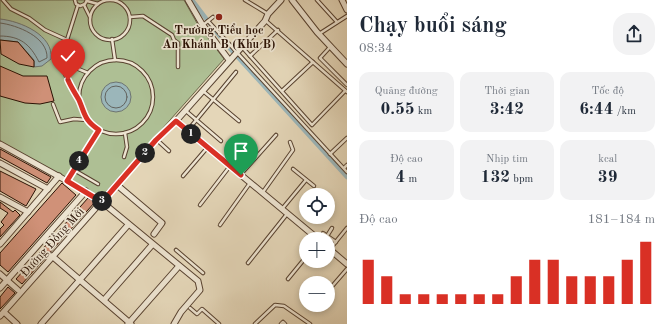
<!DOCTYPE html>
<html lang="vi">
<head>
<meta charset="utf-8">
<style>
  body { margin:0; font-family:"Old Standard TT",serif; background:#f2f2f3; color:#1f2937; height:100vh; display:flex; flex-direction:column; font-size:15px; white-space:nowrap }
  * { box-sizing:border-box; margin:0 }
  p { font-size:13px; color:#747a83 }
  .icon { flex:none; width:22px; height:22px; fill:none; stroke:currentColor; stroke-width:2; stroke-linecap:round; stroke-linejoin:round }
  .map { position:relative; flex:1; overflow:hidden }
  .panel { display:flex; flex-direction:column; background:#fff; width:320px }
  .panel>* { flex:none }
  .buttons { position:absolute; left:299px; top:188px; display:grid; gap:8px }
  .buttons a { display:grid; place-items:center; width:36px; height:36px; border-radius:50%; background:#fff; box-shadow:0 2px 6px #0003; font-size:20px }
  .pin { position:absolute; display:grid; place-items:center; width:34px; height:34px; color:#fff; margin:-41px -17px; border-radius:50% 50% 50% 0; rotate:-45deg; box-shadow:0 0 4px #0007 }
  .pin .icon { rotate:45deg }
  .km { position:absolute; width:20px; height:20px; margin:-10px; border-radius:50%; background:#222; color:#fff; font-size:11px; line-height:20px; text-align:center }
  .round { display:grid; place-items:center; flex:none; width:42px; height:42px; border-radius:16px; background:#f2f2f3 }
  .overview { display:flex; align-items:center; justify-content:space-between; height:68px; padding:0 12px }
  h1 { font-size:22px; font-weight:800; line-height:30px }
  .metrics { display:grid; grid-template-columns:repeat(3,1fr); gap:6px; height:68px; padding:4px 12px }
  .metrics div { display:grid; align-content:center; border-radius:10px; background:#f2f2f3; text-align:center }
  .metrics b { font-size:17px; font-weight:800 }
  .metrics small { font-size:11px; font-weight:400 }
  .metrics p { font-size:11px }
  .chart { height:112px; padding:8px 12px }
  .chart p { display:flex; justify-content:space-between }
  .chart svg { width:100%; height:72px; margin-top:4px; stroke:#d93025; stroke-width:6 }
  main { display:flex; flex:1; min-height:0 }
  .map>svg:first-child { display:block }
  .green { fill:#aebf94; stroke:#6c684c }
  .water { fill:#9bb6ba; stroke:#6d7471 }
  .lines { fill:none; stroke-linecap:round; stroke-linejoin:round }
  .shore { stroke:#62635e; stroke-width:1 }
  .canal { stroke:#9bb6ba; stroke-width:4.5 }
  .building { fill:#d09178; stroke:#291003 }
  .service-casing { stroke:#584230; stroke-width:4.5 }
  .minor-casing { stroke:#584230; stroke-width:7 }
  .service { stroke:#ede4d1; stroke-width:2.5 }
  .minor { stroke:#ede4d1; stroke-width:5 }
  .route-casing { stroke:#fff; stroke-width:8 }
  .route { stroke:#d93025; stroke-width:5 }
  .poi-dot { fill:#8f2418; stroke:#ede4d1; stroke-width:1.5 }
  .labels { text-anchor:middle; stroke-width:3.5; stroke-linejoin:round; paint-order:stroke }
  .poi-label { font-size:12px; font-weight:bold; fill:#291003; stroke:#ede4d1 }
  .street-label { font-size:12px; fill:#291003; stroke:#ede4d1 }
</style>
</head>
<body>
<main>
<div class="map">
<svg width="347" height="324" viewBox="0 0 347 324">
  <rect width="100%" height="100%" fill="#e4d6b8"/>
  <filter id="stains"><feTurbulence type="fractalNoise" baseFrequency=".005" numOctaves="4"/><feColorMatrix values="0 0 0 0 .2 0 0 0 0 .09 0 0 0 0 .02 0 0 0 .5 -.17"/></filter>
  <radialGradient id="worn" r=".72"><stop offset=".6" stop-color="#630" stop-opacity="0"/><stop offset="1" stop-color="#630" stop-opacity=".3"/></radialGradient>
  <!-- green -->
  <polygon class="green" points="0,0 184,0 198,25 224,59 101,198 0,143"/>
  <!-- water -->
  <g class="water">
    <path d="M0,19C20,21 54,35 51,59L42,66L34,67V60L18,42L0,40Z"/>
    <circle cx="116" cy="97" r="15"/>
  </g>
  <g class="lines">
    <!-- shore -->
    <g class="shore">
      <path d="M0,23C17,25 48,37 47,58L39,62C30,44 20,36 0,36"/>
      <circle cx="116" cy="97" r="11"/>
    </g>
    <!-- canal -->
    <polyline class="canal" points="192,0 224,42 347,177"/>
  </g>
  <!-- building -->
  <g class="building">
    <polygon points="0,40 18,42 34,61 34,67 19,64 1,54"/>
    <polygon points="0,66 23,76 47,76 54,101 40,104 25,103 0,96"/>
    <polygon points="0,149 51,177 47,183 0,157"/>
    <polygon points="0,171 36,189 26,206 0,191"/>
    <polygon points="62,183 76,195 8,272 0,265 0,253"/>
    <polygon points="88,198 95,202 22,284 16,279"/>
    <polygon points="0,202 13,212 15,210 20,215 0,237 0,229 4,225 1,222 8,213 0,208"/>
    <polygon points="8,287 15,293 0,309 0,297"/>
  </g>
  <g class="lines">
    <!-- service casing -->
    <g class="service-casing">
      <g id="service">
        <polyline points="3,0 11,9 29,18 45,30 67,40"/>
        <polyline points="75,0 76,4 80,6 85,4 87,0"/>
        <polyline points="245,0 268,14"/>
        <polyline points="317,0 337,22"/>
        <circle cx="110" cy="20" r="20"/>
        <polyline points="87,1 98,4"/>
        <polyline points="78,5 67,40 65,74 70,86 79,100"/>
        <polyline points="84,5 90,17"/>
        <polyline points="130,17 143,16 172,35 174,40 178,43 178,67"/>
        <polyline points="208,21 347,172"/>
        <polyline points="266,21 347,92"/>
        <polyline points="203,25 213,17"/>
        <polyline points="319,34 347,16"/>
        <polyline points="112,39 115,60"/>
        <polyline points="331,46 320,58 347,85"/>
        <polyline points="242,47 312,125 345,91"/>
        <polyline points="250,56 278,30"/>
        <polyline points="67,58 76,68 88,73"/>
        <circle cx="116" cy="97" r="37"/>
        <polyline points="203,91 239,121"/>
        <polyline points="282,91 313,62"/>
        <polyline points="53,104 60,122 74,119 87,120"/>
        <polyline points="186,111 221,141"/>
        <polyline points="188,130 236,72"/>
        <polyline points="157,140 169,151"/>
        <polyline points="330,154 347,138"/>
        <polyline points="124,157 127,147 125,133"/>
        <polyline points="344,168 347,165"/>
        <polyline points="293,169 314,186"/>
        <polyline points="74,170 98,184"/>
        <polyline points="241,174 276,135"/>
        <polyline points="183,176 207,148"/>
        <polyline points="67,181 99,130"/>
        <polyline points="263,192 293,150 290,142"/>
        <polyline points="200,205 230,166"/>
        <polyline points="282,209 306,180"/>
        <polyline points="220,225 250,183"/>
        <polyline points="323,233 336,242"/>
        <polyline points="327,236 332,228"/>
        <polyline points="330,249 347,228"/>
        <polyline points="176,250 203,273"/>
        <polyline points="248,263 287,214"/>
        <polyline points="288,279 306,257"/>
        <polyline points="328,291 347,269"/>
        <polyline points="190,308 197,314 202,309 219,324"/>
        <polyline points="255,324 275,305 284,306 310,324"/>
        <polyline points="281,324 283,322 285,324"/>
      </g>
    </g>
    <!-- minor casing -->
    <g class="minor-casing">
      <g id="minor">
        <polyline points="188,0 202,24 229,60"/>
        <polyline points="292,0 317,32 347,64"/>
        <polyline points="342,0 347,10"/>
        <polyline points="176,121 318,239"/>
        <polyline points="0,144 67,181 102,202 198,281 200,290 181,312 174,324"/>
        <polyline points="0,163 48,189"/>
        <polyline points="117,185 162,223 154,234"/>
        <polyline points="0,197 28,212"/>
        <polyline points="0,244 59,176"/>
        <polyline points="328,248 347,264"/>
        <polyline points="52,256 131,324"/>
        <polyline points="0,274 18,290"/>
        <polyline points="0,288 86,191"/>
        <polyline points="104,300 152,245"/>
        <polyline points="4,312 17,324"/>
        <polyline points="0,316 156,140 176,121 265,21 268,14 281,0"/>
        <polyline points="41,324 128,225"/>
        <polyline points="128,324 179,266"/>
      </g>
    </g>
    <!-- service -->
    <use href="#service" class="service"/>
    <!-- minor -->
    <use href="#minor" class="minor"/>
  </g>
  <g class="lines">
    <!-- route casing -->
    <g class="route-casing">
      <path id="route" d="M68,80C71,87 75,93 79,100C85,114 84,120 99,130L67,181L102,202L156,140L176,121L241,175"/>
    </g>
    <!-- route -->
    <use href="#route" class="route"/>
  </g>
  <!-- markers -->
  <circle class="poi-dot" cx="219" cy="17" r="4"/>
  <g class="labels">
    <!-- poi labels -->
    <g class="poi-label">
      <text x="219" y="34">Trường Tiểu học<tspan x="219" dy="14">An Khánh B (Khu B)</tspan></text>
    </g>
    <!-- street labels -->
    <g class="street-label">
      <text transform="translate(52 242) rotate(-48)" y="4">Đường Đồng Mới</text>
    </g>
  </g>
  <rect width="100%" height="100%" filter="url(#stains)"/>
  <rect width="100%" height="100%" fill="url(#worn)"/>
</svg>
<div class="buttons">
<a><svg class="icon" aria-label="locate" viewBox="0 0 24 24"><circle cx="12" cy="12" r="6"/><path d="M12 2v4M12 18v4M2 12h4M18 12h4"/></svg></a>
<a>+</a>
<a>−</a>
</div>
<div class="pin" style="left:241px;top:175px;background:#1e9e55"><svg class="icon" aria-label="arrive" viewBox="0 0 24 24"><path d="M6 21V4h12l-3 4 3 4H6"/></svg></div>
<div class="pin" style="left:68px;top:80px;background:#d93025"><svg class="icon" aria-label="check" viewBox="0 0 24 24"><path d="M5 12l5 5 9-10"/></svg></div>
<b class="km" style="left:191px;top:134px">1</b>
<b class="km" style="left:145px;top:153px">2</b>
<b class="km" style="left:102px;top:201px">3</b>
<b class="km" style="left:79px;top:161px">4</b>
</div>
<section class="panel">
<div class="overview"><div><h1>Chạy buổi sáng</h1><p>08:34</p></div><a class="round"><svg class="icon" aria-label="share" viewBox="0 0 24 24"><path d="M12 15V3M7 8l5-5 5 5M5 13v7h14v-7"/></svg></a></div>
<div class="metrics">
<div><p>Quãng đường</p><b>0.55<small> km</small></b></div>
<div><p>Thời gian</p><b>3:42</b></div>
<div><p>Tốc độ</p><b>6:44<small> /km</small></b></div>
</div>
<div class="metrics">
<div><p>Độ cao</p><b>4<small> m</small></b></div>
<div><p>Nhịp tim</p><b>132<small> bpm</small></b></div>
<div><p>kcal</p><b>39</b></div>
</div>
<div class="chart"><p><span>Độ cao</span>181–184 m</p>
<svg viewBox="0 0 160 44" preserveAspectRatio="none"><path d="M5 44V17M15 44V27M25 44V38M35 44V38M45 44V38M55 44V38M65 44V38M75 44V38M85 44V27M95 44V17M105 44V17M115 44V27M125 44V27M135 44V27M145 44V17M155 44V6"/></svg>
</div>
</section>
</main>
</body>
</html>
